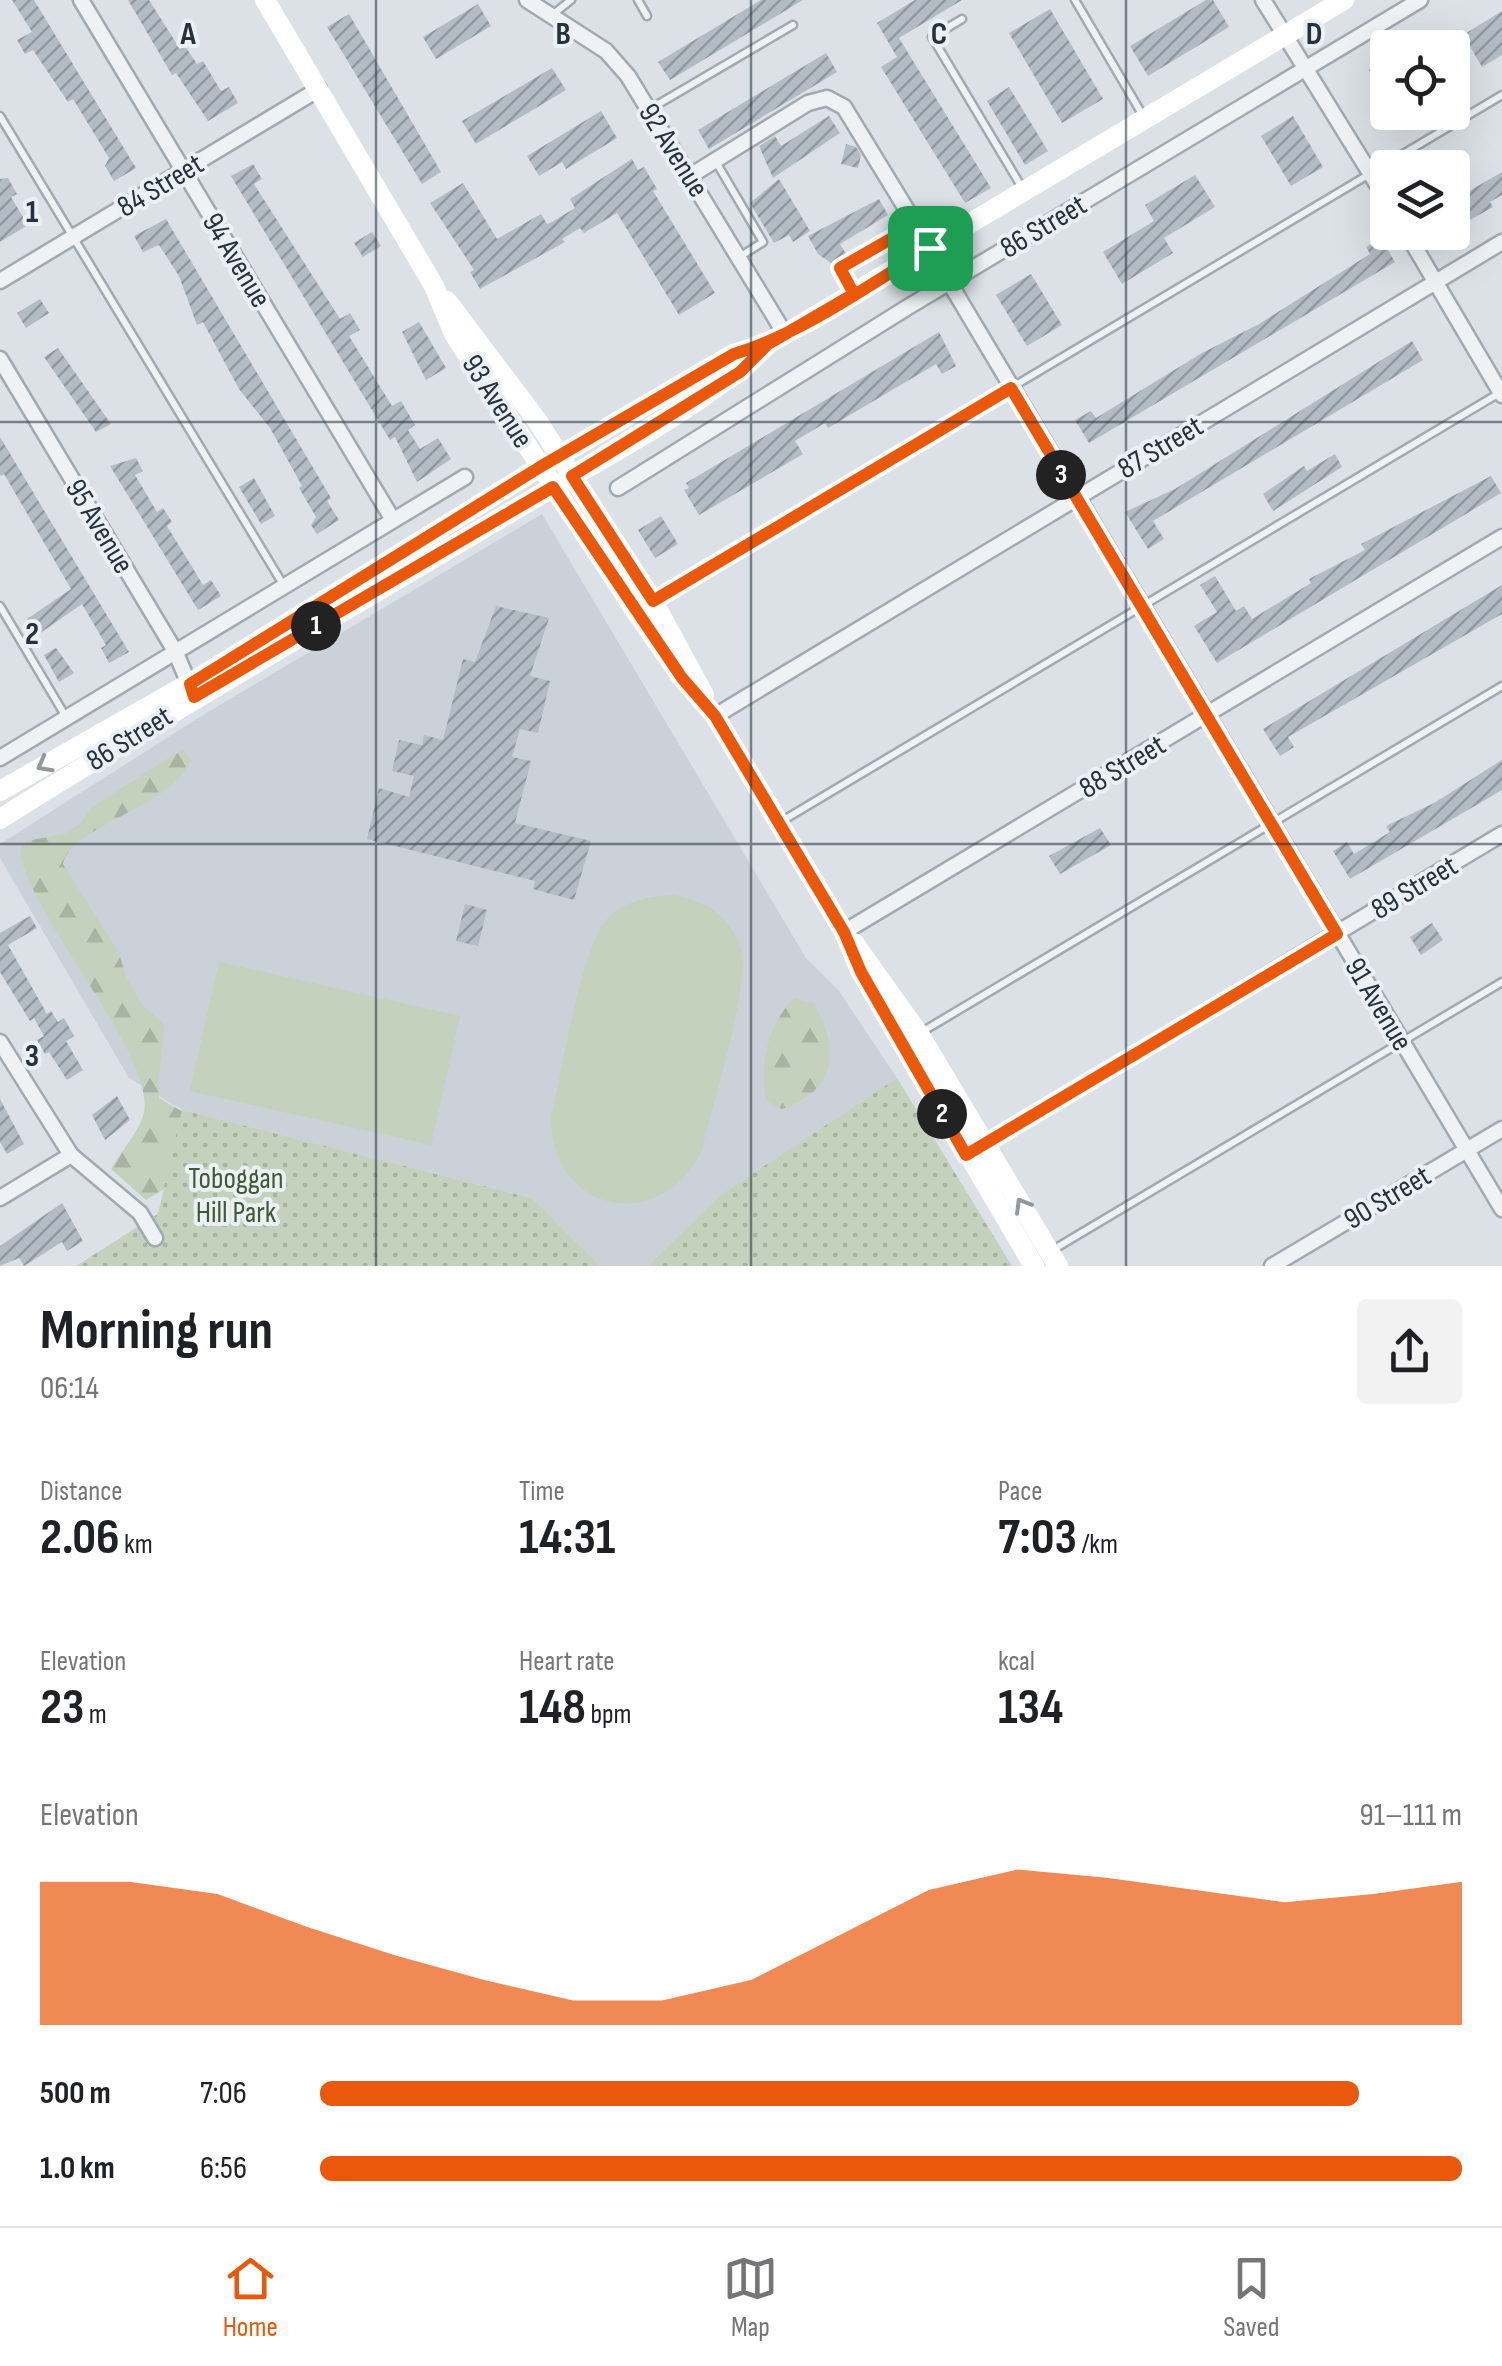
<!DOCTYPE html>
<html lang="en">
<head>
<meta charset="utf-8">
<style>
  body { margin:0; font-family:"Sofia Sans Condensed",sans-serif; background:#f2f2f2; color:#202124; height:100vh; display:flex; flex-direction:column; font-size:38px; white-space:nowrap }
  * { box-sizing:border-box; margin:0 }
  p { font-size:32px; color:#757577 }
  .icon { flex:none; width:55px; height:55px; fill:none; stroke:currentColor; stroke-width:2; stroke-linecap:round; stroke-linejoin:round }
  .map { position:relative; height:1266px; overflow:hidden }
  .drawer { display:flex; flex-direction:column; background:#fff; flex:1 }
  .drawer>* { flex:none }
  .tools { position:absolute; left:1370px; top:30px; display:grid; gap:20px }
  .tools a { display:grid; place-items:center; width:100px; height:100px; border-radius:10px; background:#fff; box-shadow:0 10px 40px #0002; font-size:50px }
  .pin { position:absolute; display:grid; place-items:center; width:85px; height:85px; color:#fff; margin:-42px; border-radius:20px; box-shadow:0 5px 15px #0006 }
  .km { position:absolute; width:50px; height:50px; margin:-25px; border-radius:50%; background:#222; color:#fff; font-size:28px; line-height:50px; text-align:center }
  .round { display:grid; place-items:center; flex:none; width:105px; height:105px; border-radius:10px; background:#f2f2f2 }
  .overview { display:flex; align-items:center; justify-content:space-between; height:170px; padding:0 40px }
  h1 { font-size:55px; font-weight:700; line-height:75px }
  .metrics { display:grid; grid-template-columns:repeat(3,1fr); gap:15px; height:170px; padding:10px 40px }
  .metrics div { display:grid; align-content:center }
  .metrics b { font-size:50px; font-weight:700 }
  .metrics small { font-size:28px; font-weight:400 }
  .metrics p { font-size:28px }
  .chart { height:280px; padding:20px 40px }
  .chart p { display:flex; justify-content:space-between }
  .chart svg { width:100%; height:180px; margin-top:10px; fill:#ea580c; opacity:.7 }
  ul { padding:0 40px; list-style:none; font-size:32px }
  li { display:grid; grid-template-columns:160px 120px 1fr; align-items:center; height:75px }
  li i { height:25px; border-radius:12px; background:#ea580c }
  .menu { display:flex; justify-content:space-around; align-items:center; height:140px; border-top:2px solid #e0e0e0; background:#fff; font-size:28px; color:#757577 }
  .menu a { display:grid; justify-items:center; gap:5px }
  .menu .current { color:#ea580c }
  .map>svg:first-child { display:block }
  .built { fill:#cad1d9 }
  .forest { fill:url(#forest-firs) }
  .park { fill:url(#park-dots) }
  .pitch { fill:#c4d1bc }
  .building { fill:url(#building-hatch) }
  .lines { fill:none; stroke-linecap:round; stroke-linejoin:round }
  .service-casing { stroke:#a1a9b1; stroke-width:11 }
  .minor-casing { stroke:#a1a9b1; stroke-width:19 }
  .service { stroke:#eef2f5; stroke-width:6 }
  .minor { stroke:#eef2f5; stroke-width:14 }
  .secondary { stroke:#fff; stroke-width:20 }
  .oneway { stroke:#92989e }
  .route-casing { stroke:#fff; stroke-width:20 }
  .route { stroke:#ea580c; stroke-width:12 }
  .grid { fill:none; stroke:#25313d; stroke-width:2.5; stroke-opacity:0.55 }
  .labels { text-anchor:middle; stroke-width:8; stroke-linejoin:round; paint-order:stroke }
  .street-label { font-size:30px; fill:#25313d; stroke:#ebf0f5 }
  .park-label { font-size:30px; fill:#3e5a32; stroke:#ebf0f5 }
  .grid-label { font-size:32px; text-anchor:middle; font-weight:bold; fill:#25313d; stroke:#ebf0f5; stroke-width:8; stroke-linejoin:round; paint-order:stroke }
</style>
</head>
<body>
<div class="map">
<svg width="1502" height="1266" viewBox="0 0 1502 1266">
  <defs>
    <pattern id="forest-firs" width="22" height="20" patternUnits="userSpaceOnUse" patternTransform="scale(2.5)"><rect width="22" height="20" fill="#c4d1bc"/><path d="M5 1l3.5 6h-7zM16 11l3.5 6h-7z" fill="#a8b4a2"/></pattern>
    <pattern id="park-dots" width="8" height="8" patternUnits="userSpaceOnUse" patternTransform="scale(2.5)"><rect width="8" height="8" fill="#c4d1bc"/><path d="M2 2h.1M6 6h.1" fill="none" stroke="#a8b4a2" stroke-width="1.8" stroke-linecap="round"/></pattern>
    <pattern id="building-hatch" width="6" height="6" patternUnits="userSpaceOnUse" patternTransform="scale(2.5)"><rect width="6" height="6" fill="#b3bbc4"/><path d="M-1 1l2-2M0 6l6-6M5 7l2-2" fill="none" stroke="#9199a0"/></pattern>
  </defs>
  <rect width="100%" height="100%" fill="#dce1e7"/>
  <!-- built -->
  <polygon class="built" points="542,514 806,958 839,991 897,1078 720,1195 648,1266 600,1266 532,1198 182,1110 129,1078 0,858 0,844 203,715"/>
  <!-- forest -->
  <g class="forest">
    <path d="M183,749L191,761C167,810 72,825 63,864L119,953L126,977L142,1005L164,1024C165,1050 156,1073 159,1098L185,1113L190,1173L146,1200L111,1169C120,1153 138,1133 143,1116C161,1060 26,914 20,850L26,841L64,834L80,824L92,807Z"/>
    <path d="M794,998L814,1004C841,1049 835,1092 782,1109L766,1101C759,1064 768,1024 794,998Z"/>
  </g>
  <!-- park -->
  <g class="park">
    <polygon points="897,1078 1012,1266 648,1266 720,1195"/>
    <polygon points="182,1110 532,1198 600,1266 76,1266 158,1214"/>
  </g>
  <!-- pitch -->
  <g class="pitch">
    <path d="M673,895C705,900 731,917 741,949C751,983 711,1111 701,1152C658,1237 550,1211 551,1117C562,1074 581,944 609,917C625,901 651,896 673,895Z"/>
    <polygon points="219,962 460,1016 431,1145 190,1091"/>
  </g>
  <!-- building -->
  <g class="building">
    <polygon points="12,0 34,0 136,168 114,181 105,166 109,158 73,99 68,102 33,50 25,54 17,40 32,32"/>
    <polygon points="128,0 149,0 180,49 185,46 197,64 203,61 221,91 229,87 238,103 208,121 176,73 172,75"/>
    <polygon points="761,0 803,0 670,80 658,62"/>
    <polygon points="915,0 962,0 899,38 991,188 965,203 881,67 897,57 877,23"/>
    <polygon points="1206,0 1213,0 1229,27 1148,76 1130,46"/>
    <polygon points="478,4 491,26 436,59 423,37"/>
    <polygon points="1050,9 1103,99 1062,123 1009,33"/>
    <polygon points="1502,11 1502,55 1482,67 1463,35"/>
    <polygon points="349,14 441,172 422,184 327,27"/>
    <polygon points="826,53 837,72 709,149 698,130"/>
    <polygon points="1388,60 1388,102 1369,70"/>
    <polygon points="552,68 566,90 476,144 462,121"/>
    <polygon points="1009,87 1048,151 1025,165 987,101"/>
    <polygon points="601,111 617,138 566,169 562,162 539,176 527,156"/>
    <polygon points="829,116 840,133 773,178 759,146 775,136 781,146"/>
    <polygon points="1293,116 1323,167 1291,186 1261,136"/>
    <polygon points="846,144 856,147 861,155 858,168 841,164"/>
    <polygon points="632,159 638,170 644,167 657,189 653,191 715,293 679,315 617,213 584,233 580,228 562,239 565,242 480,289 470,272 474,270 430,203 463,183 497,239 541,214 547,224 552,222 575,208 570,199"/>
    <polygon points="253,164 262,179 254,184 340,319 350,313 360,330 349,336 392,406 401,401 415,425 408,430 420,449 438,438 451,459 417,482 395,437 390,440 231,176"/>
    <polygon points="1502,172 1502,195 1490,202 1493,207 1452,230 1452,201"/>
    <polygon points="1195,175 1215,207 1164,238 1173,253 1122,284 1103,252 1154,221 1145,205"/>
    <polygon points="8,178 17,194 11,197 28,225 0,242 0,179"/>
    <polygon points="779,179 810,231 793,242 789,235 774,243 750,203"/>
    <polygon points="879,199 888,215 840,244 846,254 831,263 818,254 808,236"/>
    <polygon points="166,219 331,498 327,501 339,520 317,534 311,525 316,517 299,488 302,486 270,428 239,389 203,322 197,325 179,276 159,245 143,252 134,236"/>
    <polygon points="372,232 381,246 363,257 354,243"/>
    <polygon points="1381,238 1395,262 1089,443 1075,420 1091,411 1096,418 1202,353 1259,324 1370,254 1366,247"/>
    <polygon points="1031,274 1062,325 1027,346 996,295"/>
    <polygon points="40,299 49,313 26,328 17,313"/>
    <polygon points="419,322 446,368 426,380 402,332"/>
    <polygon points="939,332 956,366 942,374 936,364 828,428 825,423 795,441 803,454 699,515 684,490 689,488 686,483"/>
    <polygon points="1412,341 1423,360 1153,521 1164,539 1148,549 1125,512 1175,489"/>
    <polygon points="58,348 111,424 96,432 44,357"/>
    <polygon points="0,437 129,652 109,663 101,648 106,645 82,604 36,636 27,619 71,589 4,474 0,476"/>
    <polygon points="1335,454 1342,467 1273,511 1263,494 1304,466 1307,471"/>
    <polygon points="136,458 143,471 135,475 157,512 163,508 172,522 167,526 203,585 211,580 221,596 198,610 110,466"/>
    <polygon points="1491,476 1501,493 1217,663 1194,626 1217,612 1200,585 1215,576 1236,611 1244,606 1252,619 1311,583 1309,579 1365,550 1361,544"/>
    <polygon points="254,478 275,516 261,524 239,487"/>
    <polygon points="661,516 678,544 655,558 638,530"/>
    <polygon points="1502,585 1502,614 1288,737 1294,747 1280,756 1263,729"/>
    <polygon points="496,606 549,618 530,676 550,681 538,733 520,729 512,757 531,761 515,823 591,841 574,900 533,889 535,881 367,839 379,788 409,797 414,776 392,771 399,740 422,745 424,735 443,740 463,659 475,662"/>
    <polygon points="56,648 74,673 59,682 44,655"/>
    <polygon points="1502,760 1502,790 1350,879 1333,851 1347,842 1354,854 1390,832 1386,826 1434,803"/>
    <polygon points="1100,828 1111,845 1060,874 1049,856"/>
    <polygon points="465,904 487,910 478,946 456,941"/>
    <polygon points="30,916 37,928 8,945 47,1014 51,1011 58,1022 64,1018 74,1036 66,1041 83,1070 67,1080 49,1052 45,1054 37,1040 44,1036 34,1018 30,1021 0,972 0,933"/>
    <polygon points="1432,923 1443,940 1421,955 1410,937"/>
    <polygon points="117,1096 130,1120 105,1140 92,1115"/>
    <polygon points="0,1099 24,1144 7,1154 0,1142"/>
    <polygon points="62,1203 83,1241 67,1251 62,1242 24,1266 19,1258 0,1266 0,1246"/>
  </g>
  <g class="lines">
    <!-- service casing -->
    <g class="service-casing">
      <g id="service">
        <polyline points="638,0 647,16"/>
        <polyline points="1075,0 1142,114"/>
        <polyline points="552,15 571,0"/>
        <polyline points="962,19 932,37 1021,186"/>
        <polyline points="650,109 793,25"/>
        <polyline points="0,116 284,586"/>
        <polyline points="716,162 763,242 741,256"/>
        <polyline points="852,291 840,268 914,225"/>
        <polyline points="657,599 1502,95"/>
        <polyline points="0,606 66,717"/>
        <polyline points="782,821 1501,392"/>
        <polyline points="920,1033 1502,686"/>
        <polyline points="1051,1251 1502,982"/>
      </g>
    </g>
    <!-- minor casing -->
    <g class="minor-casing">
      <g id="minor">
        <polyline points="81,0 393,520"/>
        <polyline points="527,0 606,51 628,76 785,334"/>
        <polyline points="1263,0 1388,202"/>
        <polyline points="690,176 808,103 827,98 844,107 930,248"/>
        <polyline points="1406,232 1502,395"/>
        <polyline points="0,281 319,89"/>
        <polyline points="949,282 1502,1209"/>
        <polyline points="0,359 175,651 192,691"/>
        <polyline points="618,488 908,307 1420,0"/>
        <polyline points="715,716 1502,242"/>
        <polyline points="0,758 465,477"/>
        <polyline points="844,932 1502,537"/>
        <polyline points="0,1042 71,1155 140,1213 155,1238"/>
        <polyline points="980,1147 1502,834"/>
        <polyline points="0,1198 71,1155"/>
        <polyline points="1272,1266 1502,1129"/>
      </g>
    </g>
    <!-- service -->
    <use href="#service" class="service"/>
    <!-- minor -->
    <use href="#minor" class="minor"/>
    <!-- secondary -->
    <g class="secondary">
      <polyline points="265,0 434,286 454,334 636,612 682,678 715,716 844,932 861,972 1034,1266"/>
      <polyline points="447,301 536,419 653,601 704,695"/>
      <polyline points="0,791 190,683 540,467 733,354 762,346"/>
      <path d="M0,819C170,712 343,612 515,510C597,460 699,411 768,344L1344,0"/>
      <polyline points="854,943 919,1034 1058,1266"/>
    </g>
  </g>
  <!-- one-way arrows -->
  <defs><path id="oneway-chevron" d="M-2-3.5L2.5 0L-2 3.5" fill="none" stroke-width="1.6" stroke-linecap="round" stroke-linejoin="round" transform="scale(2.5)"/></defs>
  <g class="oneway">
    <use href="#oneway-chevron" transform="translate(44 765) rotate(151)"/>
    <use href="#oneway-chevron" transform="translate(1022 1205) rotate(-121)"/>
  </g>
  <g class="lines">
    <!-- route casing -->
    <g class="route-casing">
      <path id="route" d="M930,248C867,286 803,333 734,354L540,467L190,684L194,697L553,487L682,678L715,716L844,932L861,972L966,1155L1337,934L1011,388L653,601L572,476L740,372L768,344L854,294L840,268L915,225L930,248"/>
    </g>
    <!-- route -->
    <use href="#route" class="route"/>
  </g>
  <!-- grid -->
  <path class="grid" d="M376,0V1266M751,0V1266M1126,0V1266M0,422H1502M0,844H1502"/>
  <g class="labels">
    <!-- street labels -->
    <g class="street-label">
      <text transform="translate(674 150) rotate(58)" y="10">92 Avenue</text>
      <text transform="translate(160 185) rotate(-31)" y="10">84 Street</text>
      <text transform="translate(1043 226) rotate(-31)" y="10">86 Street</text>
      <text transform="translate(237 260) rotate(59)" y="10">94 Avenue</text>
      <text transform="translate(498 401) rotate(57)" y="10">93 Avenue</text>
      <text transform="translate(1160 447) rotate(-31)" y="10">87 Street</text>
      <text transform="translate(100 526) rotate(59)" y="10">95 Avenue</text>
      <text transform="translate(129 738) rotate(-32)" y="10">86 Street</text>
      <text transform="translate(1122 766) rotate(-31)" y="10">88 Street</text>
      <text transform="translate(1414 887) rotate(-31)" y="10">89 Street</text>
      <text transform="translate(1379 1004) rotate(59)" y="10">91 Avenue</text>
      <text transform="translate(1387 1197) rotate(-31)" y="10">90 Street</text>
    </g>
    <!-- park labels -->
    <g class="park-label">
      <text x="236" y="1188">Toboggan<tspan x="236" dy="34">Hill Park</tspan></text>
    </g>
  </g>
  <g class="grid-label">
    <text x="188" y="44">A</text>
    <text x="563" y="44">B</text>
    <text x="939" y="44">C</text>
    <text x="1314" y="44">D</text>
    <text x="32" y="222">1</text>
    <text x="32" y="644">2</text>
    <text x="32" y="1066">3</text>
  </g>
</svg>
<div class="tools">
<a><svg class="icon" aria-label="locate" viewBox="0 0 24 24"><circle cx="12" cy="12" r="6"/><path d="M12 2v4M12 18v4M2 12h4M18 12h4"/></svg></a>
<a><svg class="icon" aria-label="layers" viewBox="0 0 24 24"><path d="M12 4l9 5-9 5-9-5zM3 14l9 5 9-5"/></svg></a>
</div>
<div class="pin" style="left:930px;top:248px;background:#1e9e55"><svg class="icon" aria-label="arrive" viewBox="0 0 24 24"><path d="M6 21V4h12l-3 4 3 4H6"/></svg></div>
<b class="km" style="left:316px;top:626px">1</b>
<b class="km" style="left:942px;top:1114px">2</b>
<b class="km" style="left:1061px;top:475px">3</b>
</div>
<section class="drawer">
<div class="overview"><div><h1>Morning run</h1><p>06:14</p></div><a class="round"><svg class="icon" aria-label="share" viewBox="0 0 24 24"><path d="M12 15V3M7 8l5-5 5 5M5 13v7h14v-7"/></svg></a></div>
<div class="metrics">
<div><p>Distance</p><b>2.06<small> km</small></b></div>
<div><p>Time</p><b>14:31</b></div>
<div><p>Pace</p><b>7:03<small> /km</small></b></div>
</div>
<div class="metrics">
<div><p>Elevation</p><b>23<small> m</small></b></div>
<div><p>Heart rate</p><b>148<small> bpm</small></b></div>
<div><p>kcal</p><b>134</b></div>
</div>
<div class="chart"><p><span>Elevation</span>91–111 m</p>
<svg viewBox="0 0 160 44" preserveAspectRatio="none"><path d="M0 44V9L10 9L20 12L30 20L40 27L50 33L60 38L70 38L80 33L90 22L100 11L110 6L120 8L130 11L140 14L150 12L160 9V44z"/></svg>
</div>
<ul>
<li><b>500 m</b>7:06<i style="width:91%"></i></li>
<li><b>1.0 km</b>6:56<i style="width:100%"></i></li>
</ul>
</section>
<nav class="menu">
<a class="current"><svg class="icon" aria-label="home" viewBox="0 0 24 24"><path d="M3 11l9-7 9 7M6 9v11h12V9"/></svg>Home</a>
<a><svg class="icon" aria-label="map" viewBox="0 0 24 24"><path d="M3 6l6-2 6 2 6-2v14l-6 2-6-2-6 2zM9 4v14M15 6v14"/></svg>Map</a>
<a><svg class="icon" aria-label="saved" viewBox="0 0 24 24"><path d="M7 4h10v16l-5-4-5 4z"/></svg>Saved</a>
</nav>
</body>
</html>
